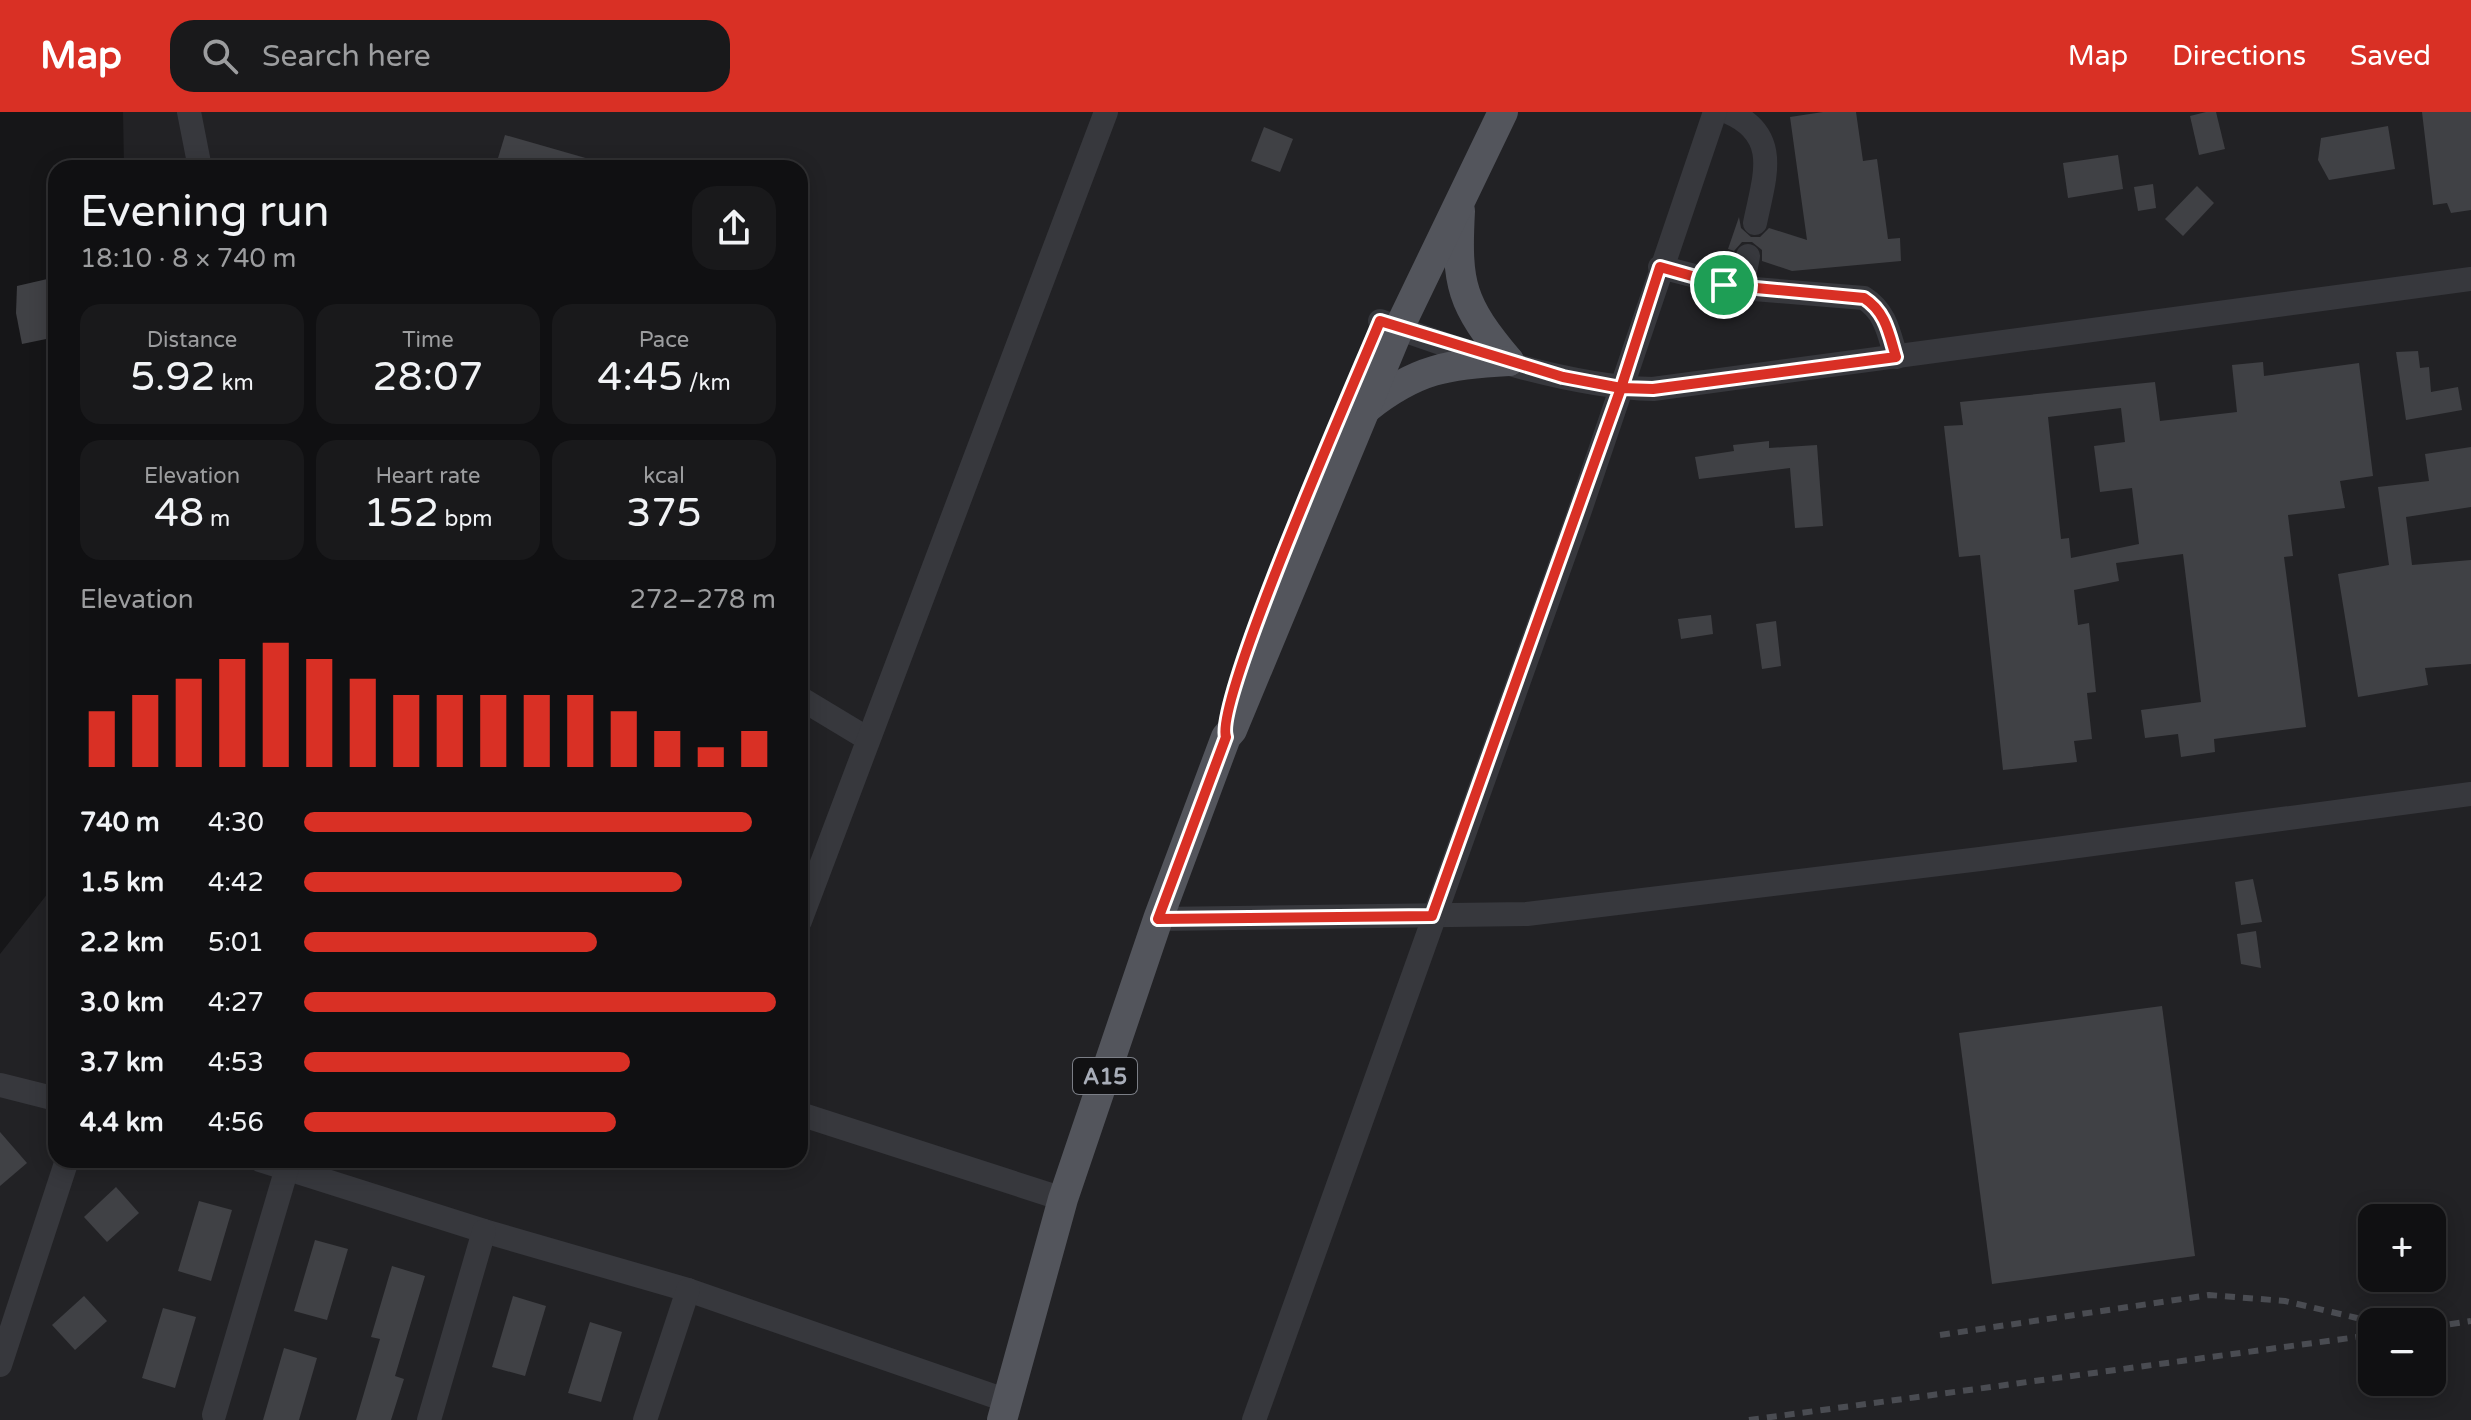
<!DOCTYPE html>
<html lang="en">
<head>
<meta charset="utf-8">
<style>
  body { margin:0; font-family:"Varela Round",sans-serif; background:#19191b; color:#f1f3f6; height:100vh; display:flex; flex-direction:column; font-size:30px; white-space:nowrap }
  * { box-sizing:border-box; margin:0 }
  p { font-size:26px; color:#9c9d9f }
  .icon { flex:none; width:44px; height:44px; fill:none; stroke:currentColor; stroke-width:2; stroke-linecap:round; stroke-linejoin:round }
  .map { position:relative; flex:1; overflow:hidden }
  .drawer { position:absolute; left:48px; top:48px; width:760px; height:1008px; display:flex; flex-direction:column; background:#101012; border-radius:24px; box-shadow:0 4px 20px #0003,0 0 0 2px #303032 }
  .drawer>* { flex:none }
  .controls { position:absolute; left:2358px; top:1092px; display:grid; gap:16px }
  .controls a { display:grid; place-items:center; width:88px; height:88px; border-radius:16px; background:#101012; box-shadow:0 4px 20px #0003,0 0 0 2px #303032; font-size:40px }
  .pin { position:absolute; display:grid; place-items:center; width:68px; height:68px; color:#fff; margin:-34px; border:4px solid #fff; border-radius:50%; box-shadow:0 2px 8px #0007 }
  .round { display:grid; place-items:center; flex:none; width:84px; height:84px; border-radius:24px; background:#19191b }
  .head { display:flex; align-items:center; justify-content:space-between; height:136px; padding:0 32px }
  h1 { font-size:44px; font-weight:600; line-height:60px }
  .stats { display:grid; grid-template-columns:repeat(3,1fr); gap:12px; height:136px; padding:8px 32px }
  .stats div { display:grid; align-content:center; border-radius:20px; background:#19191b; text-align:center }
  .stats b { font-size:40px; font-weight:600 }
  .stats small { font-size:22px; font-weight:400 }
  .stats p { font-size:22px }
  .chart { height:224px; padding:16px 32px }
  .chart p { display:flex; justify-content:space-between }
  .chart svg { width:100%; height:144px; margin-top:8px; stroke:#d93025; stroke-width:6 }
  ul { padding:0 32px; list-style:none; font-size:26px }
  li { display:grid; grid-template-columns:128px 96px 1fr; align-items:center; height:60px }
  li i { height:20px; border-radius:10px; background:#d93025 }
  header { display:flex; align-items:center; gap:48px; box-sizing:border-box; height:112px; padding:0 40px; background:#d93025; color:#fff }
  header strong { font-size:38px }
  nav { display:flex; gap:44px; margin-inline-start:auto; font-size:28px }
  .search { width:560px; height:72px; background:#19191b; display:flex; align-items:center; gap:20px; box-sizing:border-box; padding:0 28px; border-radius:24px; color:#9c9d9f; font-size:30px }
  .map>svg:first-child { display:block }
  .built { fill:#222225; fill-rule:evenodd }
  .building { fill:#404145; fill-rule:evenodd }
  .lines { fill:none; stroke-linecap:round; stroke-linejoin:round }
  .minor { stroke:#37383d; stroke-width:24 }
  .major { stroke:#53555c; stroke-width:30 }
  .rail { stroke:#4a4c52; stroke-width:6; stroke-dasharray:10 8; stroke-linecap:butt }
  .route-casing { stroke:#fff; stroke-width:16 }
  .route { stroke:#d93025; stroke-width:10 }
  .labels { text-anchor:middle; stroke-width:6; stroke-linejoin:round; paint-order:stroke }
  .shield { fill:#111113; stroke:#7b7e86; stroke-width:2 }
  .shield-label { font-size:22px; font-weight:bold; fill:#a8adb8 }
</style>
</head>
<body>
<header>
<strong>Map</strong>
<div class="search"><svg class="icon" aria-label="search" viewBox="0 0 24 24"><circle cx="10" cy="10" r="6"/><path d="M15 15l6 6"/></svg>Search here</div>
<nav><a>Map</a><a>Directions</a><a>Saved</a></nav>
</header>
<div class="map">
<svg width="2471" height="1308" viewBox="0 0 2471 1308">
  <rect width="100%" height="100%" fill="#161618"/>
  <!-- built -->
  <path class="built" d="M123,0H2471V1308H0V842L56,771V1048H800V56H124ZM2372,1106H2432V1166H2372ZM2372,1210H2432V1270H2372Z"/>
  <!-- building -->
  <g class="building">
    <polygon points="1823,0 1856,0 1863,49 1877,47 1888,127 1900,126 1901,149 1792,159 1762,149 1762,138 1752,130 1742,130 1734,139 1728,137 1739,105 1741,116 1751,125 1760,125 1769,116 1807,128 1790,5"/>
    <polygon points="2206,0 2216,0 2225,37 2199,43 2190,4"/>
    <polygon points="2422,0 2471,0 2471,98 2451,101 2447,91 2433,93"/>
    <polygon points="2388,14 2395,57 2329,68 2318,48 2321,26"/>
    <polygon points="1264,15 1293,27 1280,60 1251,49"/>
    <polygon points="505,23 603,51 602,56 495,56"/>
    <polygon points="2118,43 2123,77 2068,86 2063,51"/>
    <polygon points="2153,72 2156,96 2138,99 2134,75"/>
    <polygon points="2197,74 2214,91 2183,124 2165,107"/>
    <polygon points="56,165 56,225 22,232 16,201 17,174"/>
    <polygon points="2418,239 2420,256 2429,255 2431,280 2458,275 2462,298 2406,308 2396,240"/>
    <path d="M2263,250L2264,264L2359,251L2373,364L2340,369L2345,396L2288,403L2293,444L2284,445L2306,615L2214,627L2215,640L2181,645L2178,622L2145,626L2141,598L2201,590L2183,442L2116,451L2119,469L2074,478L2078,513L2089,511L2096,580L2087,581L2092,627L2074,629L2077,650L2003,658L1980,443L1959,445L1944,314L1963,313L1960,290L2155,270L2160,309L2237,300L2232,253ZM2121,296L2125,330L2094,334L2100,380L2132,376L2139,432L2071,446L2069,426L2061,427L2048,305Z"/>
    <polygon points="1769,329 1769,336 1817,333 1823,414 1795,416 1790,356 1699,367 1695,345 1734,339 1733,333"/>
    <polygon points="2471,335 2471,395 2406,405 2412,453 2471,448 2471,552 2425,556 2428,573 2358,585 2338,462 2389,453 2378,375 2429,369 2425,342"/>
    <polygon points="1711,503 1713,522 1681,527 1678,507"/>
    <polygon points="1776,509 1781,554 1762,557 1756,512"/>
    <polygon points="2253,767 2262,810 2241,813 2235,770"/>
    <polygon points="2256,819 2261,856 2241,852 2237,822"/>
    <polygon points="2162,894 2195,1144 1992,1172 1959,921"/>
    <polygon points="0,1020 27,1051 0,1074"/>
    <polygon points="116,1075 139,1101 107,1130 84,1105"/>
    <polygon points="199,1089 232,1098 211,1169 178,1159"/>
    <polygon points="315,1128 348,1137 327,1208 294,1199"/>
    <polygon points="392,1154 425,1164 395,1264 404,1267 391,1308 356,1308 380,1227 371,1225"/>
    <polygon points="84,1184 107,1209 75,1238 52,1213"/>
    <polygon points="513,1184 546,1194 525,1264 492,1255"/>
    <polygon points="163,1196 196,1205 175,1276 142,1266"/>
    <polygon points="590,1210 622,1220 601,1290 568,1281"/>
    <polygon points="284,1236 317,1246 299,1308 263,1308"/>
  </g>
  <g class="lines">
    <!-- minor -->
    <g class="minor">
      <polyline points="189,0 200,56"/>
      <path d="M1728,0C1782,23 1764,66 1755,111"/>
      <path d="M1660,155L1742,176L1864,186C1886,200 1889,222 1896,245"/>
      <polyline points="1742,176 1748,144"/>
      <path d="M1380,209C1457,239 1572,275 1653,277L2471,167"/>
      <polyline points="800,586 868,627"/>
      <polyline points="1158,807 1527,802 1980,747 2471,682"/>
      <polyline points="800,809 1106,0"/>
      <polyline points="0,973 56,987"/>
      <polyline points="800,1002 1063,1087"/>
      <polyline points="260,1048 484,1119 688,1178 1008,1289"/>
      <polyline points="0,1253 67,1048"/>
      <polyline points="214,1303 287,1056"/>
      <polyline points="429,1308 484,1119"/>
      <polyline points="645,1308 688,1178"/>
      <polyline points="1254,1308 1579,401 1715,0"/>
    </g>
    <!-- major -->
    <g class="major">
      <path d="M1460,99C1456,173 1461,192 1509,249"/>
      <path d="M1367,296C1416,257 1448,252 1509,249"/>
      <polyline points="1002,1308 1063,1087 1158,807 1226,625 1232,618 1399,216 1503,0"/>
    </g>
    <!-- rail -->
    <g class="rail">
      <polyline points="2432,1215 2471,1209"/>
      <polyline points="1940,1223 2209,1183 2285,1189 2357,1206 2406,1210"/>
      <polyline points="1749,1308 2372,1223"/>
    </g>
  </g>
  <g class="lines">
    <!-- route casing -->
    <g class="route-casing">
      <path id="route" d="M1724,173L1660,155L1621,276L1563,265L1380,209C1357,265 1214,589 1226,625L1158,807L1432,804L1621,276L1653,277L1896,245C1889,222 1886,200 1864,186L1724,173"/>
    </g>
    <!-- route -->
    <use href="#route" class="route"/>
  </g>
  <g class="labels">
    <!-- shield labels -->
    <rect class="shield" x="1073" y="946" width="64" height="36" rx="6"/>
    <g class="shield-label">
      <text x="1105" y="972">A15</text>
    </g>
  </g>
</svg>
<div class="controls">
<a>+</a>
<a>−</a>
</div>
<div class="pin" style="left:1724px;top:173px;background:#1e9e55"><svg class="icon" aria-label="arrive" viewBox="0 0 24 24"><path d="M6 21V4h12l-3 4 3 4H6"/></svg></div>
<section class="drawer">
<div class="head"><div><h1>Evening run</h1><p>18:10 · 8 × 740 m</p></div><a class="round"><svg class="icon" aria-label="share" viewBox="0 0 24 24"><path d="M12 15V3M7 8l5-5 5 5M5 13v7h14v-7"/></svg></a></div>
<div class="stats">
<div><p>Distance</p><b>5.92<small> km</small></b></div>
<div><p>Time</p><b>28:07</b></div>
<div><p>Pace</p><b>4:45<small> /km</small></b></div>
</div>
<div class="stats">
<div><p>Elevation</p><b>48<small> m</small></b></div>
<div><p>Heart rate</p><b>152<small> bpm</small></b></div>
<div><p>kcal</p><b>375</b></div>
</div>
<div class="chart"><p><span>Elevation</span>272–278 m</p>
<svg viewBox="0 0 160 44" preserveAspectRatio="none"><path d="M5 44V27M15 44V22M25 44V17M35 44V11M45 44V6M55 44V11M65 44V17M75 44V22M85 44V22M95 44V22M105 44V22M115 44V22M125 44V27M135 44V33M145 44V38M155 44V33"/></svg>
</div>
<ul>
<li><b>740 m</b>4:30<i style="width:95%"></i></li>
<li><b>1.5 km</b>4:42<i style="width:80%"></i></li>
<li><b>2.2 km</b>5:01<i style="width:62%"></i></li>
<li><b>3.0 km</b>4:27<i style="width:100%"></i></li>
<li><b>3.7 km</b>4:53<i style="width:69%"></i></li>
<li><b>4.4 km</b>4:56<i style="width:66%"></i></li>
</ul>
</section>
</div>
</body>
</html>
